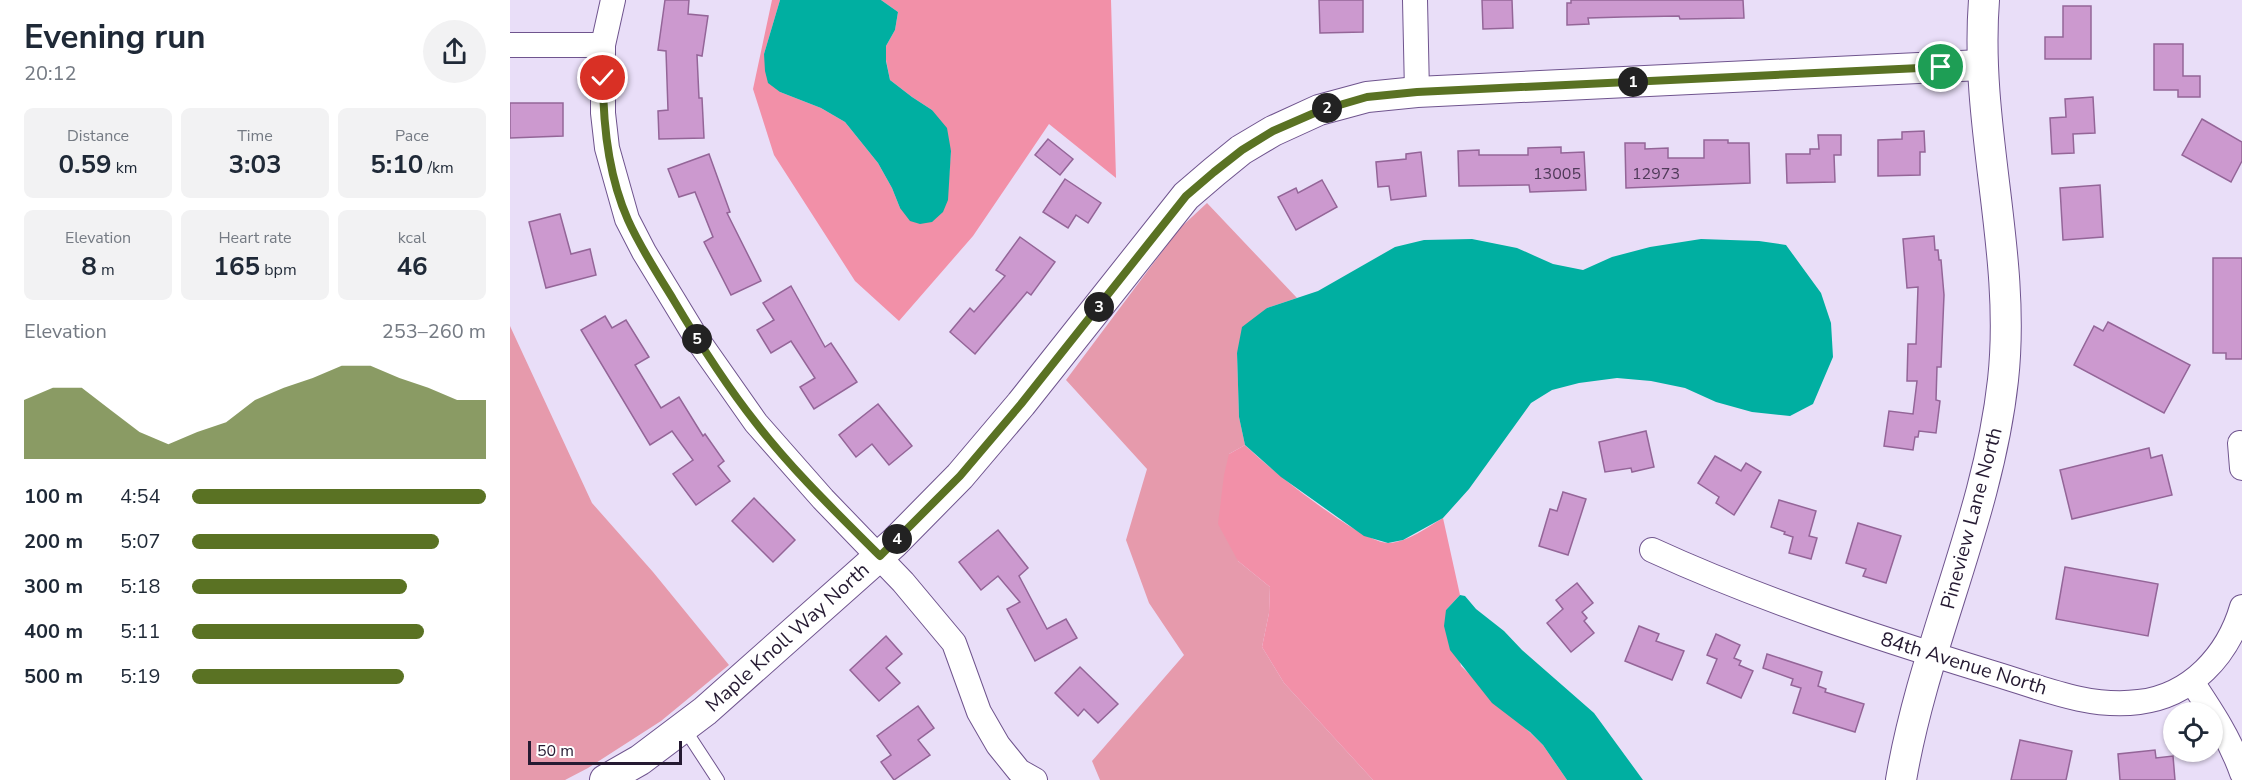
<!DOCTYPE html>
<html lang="en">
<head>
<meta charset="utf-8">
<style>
  body { margin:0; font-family:"Nunito Sans",sans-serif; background:#f2f2f3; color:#1f2937; height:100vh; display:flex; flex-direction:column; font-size:22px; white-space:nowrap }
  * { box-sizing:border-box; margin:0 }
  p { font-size:20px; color:#747a83 }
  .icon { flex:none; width:33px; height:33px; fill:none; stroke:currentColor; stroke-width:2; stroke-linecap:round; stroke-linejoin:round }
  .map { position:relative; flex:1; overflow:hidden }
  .details { display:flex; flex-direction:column; background:#fff; width:510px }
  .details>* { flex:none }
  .buttons { position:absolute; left:1653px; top:702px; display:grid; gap:12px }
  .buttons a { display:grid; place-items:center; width:60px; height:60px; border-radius:50%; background:#fff; box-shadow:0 2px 4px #0004; font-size:30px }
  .scale { position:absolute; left:18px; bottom:15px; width:154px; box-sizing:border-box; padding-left:6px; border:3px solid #251a32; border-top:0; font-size:16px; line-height:21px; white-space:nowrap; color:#251a32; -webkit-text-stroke:4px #fff; paint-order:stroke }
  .pin { position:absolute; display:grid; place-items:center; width:51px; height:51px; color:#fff; margin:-26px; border:3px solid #fff; border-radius:50%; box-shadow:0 2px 6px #0007 }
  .km { position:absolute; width:30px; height:30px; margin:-15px; border-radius:50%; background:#222; color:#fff; font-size:16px; line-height:30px; text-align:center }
  .round { display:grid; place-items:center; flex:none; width:63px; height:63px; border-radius:32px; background:#f2f2f3 }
  .head { display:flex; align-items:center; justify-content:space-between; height:102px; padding:0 24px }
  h1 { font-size:33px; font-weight:700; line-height:45px }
  .metrics { display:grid; grid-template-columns:repeat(3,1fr); gap:9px; height:102px; padding:6px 24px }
  .metrics div { display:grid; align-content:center; border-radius:9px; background:#f2f2f3; text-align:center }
  .metrics b { font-size:26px; font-weight:700 }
  .metrics small { font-size:16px; font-weight:400 }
  .metrics p { font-size:16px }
  .chart { height:168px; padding:12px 24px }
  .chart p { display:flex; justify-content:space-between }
  .chart svg { width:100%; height:108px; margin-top:6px; fill:#5a7223; opacity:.7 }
  ul { padding:0 24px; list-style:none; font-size:20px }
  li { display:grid; grid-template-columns:96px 72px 1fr; align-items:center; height:45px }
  li i { height:15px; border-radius:8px; background:#5a7223 }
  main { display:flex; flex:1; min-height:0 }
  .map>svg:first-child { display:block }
  .green { fill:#e69aac }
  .forest { fill:#f290a8 }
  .water { fill:#00afa1 }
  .building { fill:#cc99cf; stroke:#946598; stroke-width:1.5 }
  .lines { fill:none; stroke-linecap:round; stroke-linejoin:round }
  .service-casing { stroke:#6f548e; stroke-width:14 }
  .minor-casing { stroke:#6f548e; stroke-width:26 }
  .tertiary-casing { stroke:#6f548e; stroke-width:32 }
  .service { stroke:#fff; stroke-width:12 }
  .minor { stroke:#fff; stroke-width:24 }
  .tertiary { stroke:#fff; stroke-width:30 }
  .route-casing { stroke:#fff; stroke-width:12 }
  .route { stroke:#5a7223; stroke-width:8 }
  .labels { text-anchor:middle; stroke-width:6; stroke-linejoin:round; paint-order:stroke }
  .number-label { font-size:16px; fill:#4f3a59 }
  .street-label { font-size:20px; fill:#251a32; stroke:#fff }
</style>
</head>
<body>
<main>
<section class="details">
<div class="head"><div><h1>Evening run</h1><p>20:12</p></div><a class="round"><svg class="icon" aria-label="share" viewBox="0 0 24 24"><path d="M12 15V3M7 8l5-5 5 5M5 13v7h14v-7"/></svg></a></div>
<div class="metrics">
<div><p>Distance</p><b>0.59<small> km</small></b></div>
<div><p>Time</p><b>3:03</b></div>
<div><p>Pace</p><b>5:10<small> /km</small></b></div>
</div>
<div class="metrics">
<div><p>Elevation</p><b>8<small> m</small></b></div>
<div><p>Heart rate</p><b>165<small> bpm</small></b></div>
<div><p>kcal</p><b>46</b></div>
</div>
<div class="chart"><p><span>Elevation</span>253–260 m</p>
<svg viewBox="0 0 160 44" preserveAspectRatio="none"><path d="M0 44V20L10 15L20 15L30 24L40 33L50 38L60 33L70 29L80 20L90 15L100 11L110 6L120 6L130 11L140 15L150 20L160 20V44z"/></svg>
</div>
<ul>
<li><b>100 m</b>4:54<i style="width:100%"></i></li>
<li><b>200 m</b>5:07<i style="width:84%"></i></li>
<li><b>300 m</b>5:18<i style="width:73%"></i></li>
<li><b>400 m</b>5:11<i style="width:79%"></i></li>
<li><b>500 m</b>5:19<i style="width:72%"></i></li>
</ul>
</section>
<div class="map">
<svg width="1732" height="780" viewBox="0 0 1732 780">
  <rect width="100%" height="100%" fill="#e9def8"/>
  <!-- green -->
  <g class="green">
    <polygon points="697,203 787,298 757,308 727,353 729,417 735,445 719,454 728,561 760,587 759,613 752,647 774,683 863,780 590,780 582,761 674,655 639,603 616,540 637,469 556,380 669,229"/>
    <polygon points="0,326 82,503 143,572 219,665 151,721 78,768 55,780 0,780"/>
  </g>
  <!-- forest -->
  <g class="forest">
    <polygon points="262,0 270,0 254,54 270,92 311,108 335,122 368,163 382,188 390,208 439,175 441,151 422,110 402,97 380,80 376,60 376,46 385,30 388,12 371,0 601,0 606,178 539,124 463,236 389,321 345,281 264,155 243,89"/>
    <path d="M735,445C757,467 852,544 879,543C898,542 918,527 933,518L950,595L936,610L951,666L1033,745L1057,780H863L774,683L752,647L759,613L760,587L728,561L708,524L714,475L719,454Z"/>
  </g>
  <!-- water -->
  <g class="water">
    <polygon points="270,0 371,0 388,12 385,30 376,46 376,61 380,80 402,97 422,110 437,128 441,151 438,200 433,212 422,222 410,224 400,221 390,208 382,188 368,163 335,122 311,108 270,92 258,83 255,71 254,54"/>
    <polygon points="962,239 1007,248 1043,264 1073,270 1102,257 1140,247 1191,239 1249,241 1276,245 1311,293 1321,323 1323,357 1303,404 1280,416 1242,412 1206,402 1175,388 1141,381 1107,378 1069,383 1042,390 1021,403 959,489 933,518 893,540 878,543 854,536 802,499 771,477 735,445 729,417 727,353 732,327 757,308 808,291 885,247 914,240"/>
    <polygon points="950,595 955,596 966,609 994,631 1012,650 1084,713 1133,780 1057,780 1033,745 1020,732 982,703 940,650 934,626 936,610"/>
  </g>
  <!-- building -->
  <g class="building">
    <polygon points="155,0 179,0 178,14 198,16 192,56 187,55 189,98 192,98 194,138 149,139 148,111 158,110 156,51 148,50"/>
    <polygon points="809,0 853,0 853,32 810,33"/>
    <polygon points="972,0 1002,0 1003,28 973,29"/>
    <polygon points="1061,0 1233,0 1234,18 1170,19 1169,16 1113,17 1078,18 1079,24 1057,25 1057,3 1061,3"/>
    <polygon points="1553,6 1581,6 1581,59 1535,59 1535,37 1553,37"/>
    <polygon points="1644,44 1673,44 1673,76 1690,76 1690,97 1668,97 1668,90 1644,90"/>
    <polygon points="1583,97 1585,133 1563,134 1564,153 1542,154 1540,118 1556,117 1555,99"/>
    <polygon points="0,103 53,103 53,136 0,138"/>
    <polygon points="1692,119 1732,142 1732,161 1721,182 1672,155"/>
    <polygon points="1414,131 1415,152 1410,152 1410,175 1368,176 1368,140 1392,139 1392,132"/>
    <polygon points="1308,135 1331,135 1331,155 1324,155 1325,182 1277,183 1276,154 1300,154 1300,149 1309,149"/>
    <polygon points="538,139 563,159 550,175 525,155"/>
    <polygon points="1194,140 1218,140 1218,143 1239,143 1240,183 1116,188 1115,143 1135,143 1135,149 1158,148 1158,158 1194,158"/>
    <polygon points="1051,147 1051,153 1074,152 1076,190 1020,192 1019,185 949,186 948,151 969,150 969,155 1018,155 1018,148"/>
    <polygon points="911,152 916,196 881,200 879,186 868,187 866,162 896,159 896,154"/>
    <polygon points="199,154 220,212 217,213 251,281 221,295 194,242 203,237 185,192 169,197 158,169"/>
    <polygon points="555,179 591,203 578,223 566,215 558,228 533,212"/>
    <polygon points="812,180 827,207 786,230 768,197 786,188 788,193"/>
    <polygon points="1590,185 1593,237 1553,240 1550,188"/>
    <polygon points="50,214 61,254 80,249 86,275 36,288 19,222"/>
    <polygon points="1424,236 1425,250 1428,250 1429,260 1431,260 1434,295 1431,367 1427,367 1426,400 1430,401 1426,433 1409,431 1408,437 1405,437 1403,450 1374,446 1379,411 1403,414 1407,381 1397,381 1398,344 1406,344 1408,287 1397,288 1393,239"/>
    <polygon points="510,237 545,262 521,295 517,292 465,354 440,332 460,308 464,312 495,276 486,270"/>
    <polygon points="1703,258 1732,258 1732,359 1716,359 1716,353 1703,353"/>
    <polygon points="281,286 315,347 321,343 347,382 304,409 290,387 305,378 281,341 261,353 247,330 264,320 253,303"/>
    <polygon points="95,316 102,328 116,320 139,357 125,365 151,408 169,397 193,436 195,434 214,461 208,466 220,481 186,505 163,474 183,460 162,431 140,445 71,330"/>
    <polygon points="1598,322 1680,365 1654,413 1564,365 1584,326 1593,331"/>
    <polygon points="368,404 402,446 379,465 362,444 346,457 329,435"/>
    <polygon points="1136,431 1144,467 1122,472 1121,468 1095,472 1089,442"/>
    <polygon points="1639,448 1641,458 1652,455 1662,495 1562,519 1550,470"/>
    <polygon points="1205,456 1231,471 1236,463 1251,472 1224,515 1206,503 1209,497 1188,483"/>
    <polygon points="1053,492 1076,499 1058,555 1029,546 1040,509 1047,511"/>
    <polygon points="244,498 285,540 263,562 222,521"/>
    <polygon points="1269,500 1306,511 1299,536 1307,538 1301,559 1279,553 1283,537 1274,534 1275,532 1261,527"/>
    <polygon points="1348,523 1391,536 1376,583 1353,576 1356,569 1336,563"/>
    <polygon points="488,530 518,568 509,576 537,629 556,619 567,638 525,661 497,609 510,602 488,576 471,590 449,562"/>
    <polygon points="1555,567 1648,584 1638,636 1546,619"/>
    <polygon points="1067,583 1083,603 1072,612 1077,618 1074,621 1084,633 1061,652 1037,623 1053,609 1046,600"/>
    <polygon points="1129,626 1149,634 1146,641 1174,651 1162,680 1115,661"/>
    <polygon points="1206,634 1230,645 1224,658 1231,661 1229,665 1243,671 1231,698 1197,683 1207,659 1197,655"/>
    <polygon points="376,636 392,654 376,668 390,683 369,701 340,670"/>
    <polygon points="1257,654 1312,672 1308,686 1316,689 1315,692 1354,704 1345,732 1283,713 1291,688 1281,685 1283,679 1253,668"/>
    <polygon points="570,667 608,704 588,723 574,709 568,716 545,693"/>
    <polygon points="408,706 424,728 408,740 420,755 384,780 371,762 381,755 367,736"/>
    <polygon points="1510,740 1562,751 1556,780 1501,780"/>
    <polygon points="1645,750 1646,758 1663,756 1665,780 1610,780 1608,754"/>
  </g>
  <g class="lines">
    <!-- service casing -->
    <g class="service-casing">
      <polyline id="service" points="174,728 208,780"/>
    </g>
    <!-- minor casing -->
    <g class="minor-casing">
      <g id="minor">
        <polyline points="103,0 93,45 93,113 97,148 117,219 134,252 187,339 246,423 313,499 393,582 444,643 469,712 488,745 509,771 525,780"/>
        <polyline points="905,0 907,92"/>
        <polyline points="0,45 93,45"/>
        <polyline points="1730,443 1732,468"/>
        <path d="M1142,550C1251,600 1365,637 1479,672C1527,686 1578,709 1629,702C1681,696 1718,655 1732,607"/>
        <path d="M1682,682C1702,712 1720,739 1732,773"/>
      </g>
    </g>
    <!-- tertiary casing -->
    <g class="tertiary-casing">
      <g id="tertiary">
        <polyline points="95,780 130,760 195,711 384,543 450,476 511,404 676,196 704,172 731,150 763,131 809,110 857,97 907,92 1471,65"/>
        <path d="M1391,780C1414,644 1478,518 1493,380C1507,253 1464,128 1474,0"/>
      </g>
    </g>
    <!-- service -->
    <use href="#service" class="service"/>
    <!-- minor -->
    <use href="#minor" class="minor"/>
    <!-- tertiary -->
    <use href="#tertiary" class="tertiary"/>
  </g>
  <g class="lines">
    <!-- route casing -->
    <g class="route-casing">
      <path id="route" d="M93,78C93,126 98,175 118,220C130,247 147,273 163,299C188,341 215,384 246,423C283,471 327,513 370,556L450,476L511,404L676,196L704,172L732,150L763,131L809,111L857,97L907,92L1431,67"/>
    </g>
    <!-- route -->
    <use href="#route" class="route"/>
  </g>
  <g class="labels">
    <!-- number labels -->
    <g class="number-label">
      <text x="1047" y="179">13005</text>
      <text x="1146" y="179">12973</text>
    </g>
    <!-- street labels -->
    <g class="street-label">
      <text transform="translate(1461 518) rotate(-75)" y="7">Pineview Lane North</text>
      <text transform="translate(277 637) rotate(-42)" y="7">Maple Knoll Way North</text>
      <text transform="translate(1454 663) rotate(17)" y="7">84th Avenue North</text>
    </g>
  </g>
</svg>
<div class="buttons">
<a><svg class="icon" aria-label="locate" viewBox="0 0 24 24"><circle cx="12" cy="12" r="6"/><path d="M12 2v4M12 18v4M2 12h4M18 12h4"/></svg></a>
</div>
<div class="scale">50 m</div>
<div class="pin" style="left:1431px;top:67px;background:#1e9e55"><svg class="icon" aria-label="arrive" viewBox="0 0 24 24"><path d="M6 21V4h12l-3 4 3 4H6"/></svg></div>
<div class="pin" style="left:93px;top:78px;background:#d93025"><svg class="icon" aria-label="check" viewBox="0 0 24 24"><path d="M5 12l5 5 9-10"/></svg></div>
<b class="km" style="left:1123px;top:82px">1</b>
<b class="km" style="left:817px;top:108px">2</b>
<b class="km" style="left:589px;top:307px">3</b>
<b class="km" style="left:387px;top:539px">4</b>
<b class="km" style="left:187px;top:339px">5</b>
</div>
</main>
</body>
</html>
